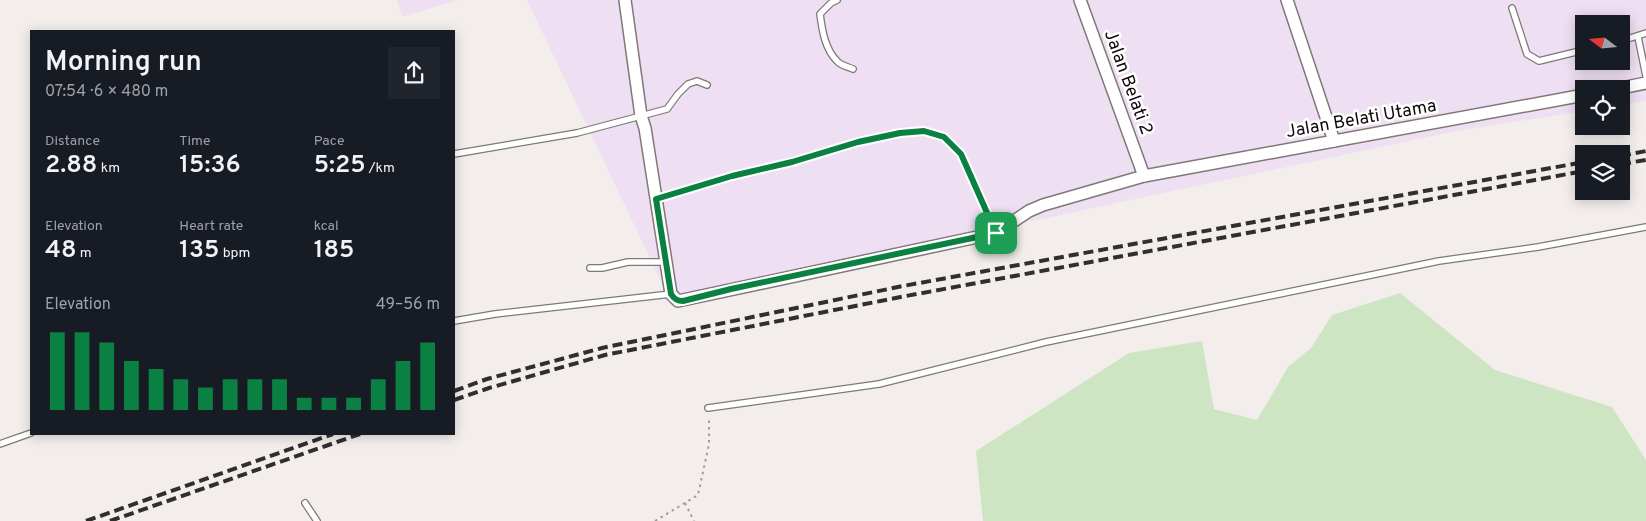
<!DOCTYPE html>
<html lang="en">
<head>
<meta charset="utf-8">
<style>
  body { margin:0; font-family:Overpass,sans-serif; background:#20242c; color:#f1f3f6; height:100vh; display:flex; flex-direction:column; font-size:19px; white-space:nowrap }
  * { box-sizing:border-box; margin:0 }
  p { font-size:16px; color:#9ea1a6 }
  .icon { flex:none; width:28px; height:28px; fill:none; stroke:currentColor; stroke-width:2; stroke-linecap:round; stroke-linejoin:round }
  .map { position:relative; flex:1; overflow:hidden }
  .side { position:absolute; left:30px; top:30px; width:425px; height:405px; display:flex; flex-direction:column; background:#171b24; border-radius:0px; box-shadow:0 2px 12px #0003 }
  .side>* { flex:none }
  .needle { width:32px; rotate:286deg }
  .controls { position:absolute; left:1575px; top:15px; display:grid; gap:10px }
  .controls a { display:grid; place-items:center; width:55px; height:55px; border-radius:0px; background:#171b24; box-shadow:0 2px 12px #0003; font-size:25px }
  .pin { position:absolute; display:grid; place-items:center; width:42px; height:42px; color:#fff; margin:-21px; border-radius:10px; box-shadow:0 2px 8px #0006 }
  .round { display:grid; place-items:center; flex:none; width:52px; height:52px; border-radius:0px; background:#20242c }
  .headline { display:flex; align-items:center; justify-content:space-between; height:85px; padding:0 15px }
  h1 { font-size:28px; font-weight:600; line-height:38px }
  .stats { display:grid; grid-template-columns:repeat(3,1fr); gap:8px; height:85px; padding:5px 15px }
  .stats div { display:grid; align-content:center }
  .stats b { font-size:25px; font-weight:600 }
  .stats small { font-size:14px; font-weight:400 }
  .stats p { font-size:14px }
  .chart { height:140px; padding:10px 15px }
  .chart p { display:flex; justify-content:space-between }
  .chart svg { width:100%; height:90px; margin-top:5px; stroke:#0b8043; stroke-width:6 }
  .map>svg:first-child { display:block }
  .industrial { fill:#eedff2; fill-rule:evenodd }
  .green { fill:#cde5c3 }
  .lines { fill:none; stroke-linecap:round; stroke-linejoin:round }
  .service-casing { stroke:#7e7978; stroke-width:8 }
  .minor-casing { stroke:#7e7978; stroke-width:14 }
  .path { stroke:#a19d9c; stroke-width:2; stroke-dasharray:2.5 4; stroke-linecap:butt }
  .service { stroke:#fff; stroke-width:5.5 }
  .minor { stroke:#fff; stroke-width:11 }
  .rail { stroke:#312f2e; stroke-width:4; stroke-dasharray:10 5; stroke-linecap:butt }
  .route-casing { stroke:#fff; stroke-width:10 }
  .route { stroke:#0b8043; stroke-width:6 }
  .labels { text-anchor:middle; stroke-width:5; stroke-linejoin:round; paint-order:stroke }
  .street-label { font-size:18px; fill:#0d0b0a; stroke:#fff }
</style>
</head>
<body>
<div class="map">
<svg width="1646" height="521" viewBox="0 0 1646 521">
  <rect width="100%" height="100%" fill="#f3eeec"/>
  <!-- industrial -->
  <g class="industrial">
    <polygon points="397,0 458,0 402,17"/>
    <path d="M527,0H1646V101L1621,105V89H1584V111L1456,131L669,298ZM1584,24H1621V61H1584Z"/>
  </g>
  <!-- green -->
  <polygon class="green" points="1400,293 1495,370 1612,407 1646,460 1646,521 983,521 976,451 1129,353 1202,341 1214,409 1257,420 1288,367 1311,348 1332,315"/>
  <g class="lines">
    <!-- service casing -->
    <g class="service-casing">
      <g id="service">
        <path d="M837,0L831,3L820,14C822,30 825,50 838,62C842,66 849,67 853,69"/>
        <polyline points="1512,8 1527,54 1539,61 1584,50"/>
        <polyline points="1638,37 1646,76"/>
        <polyline points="1621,41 1646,33"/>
        <polyline points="454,154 577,133 667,109 678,94 688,84 697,81 707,85"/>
        <polyline points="656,199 732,176 792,162 858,142 900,133 924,131 944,137 961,154 996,233"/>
        <polyline points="590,268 602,268 628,262 666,262"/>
        <polyline points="454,321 495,314 671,294"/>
        <polyline points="708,408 879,384 1046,342 1439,261 1538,247 1646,227"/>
        <polyline points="0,444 31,433"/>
        <polyline points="305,503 317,521"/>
      </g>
    </g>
    <!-- minor casing -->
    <g class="minor-casing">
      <g id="minor">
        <polyline points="625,0 641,116 645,128 671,294 678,301 996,233 1029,211 1043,205 1144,176 1584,95"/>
        <polyline points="1080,0 1144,176"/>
        <polyline points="1287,0 1334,141"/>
        <polyline points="1616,89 1646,83"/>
      </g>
    </g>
    <!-- path -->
    <g class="path">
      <polyline points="685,503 694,521"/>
      <polyline points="655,521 698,495 709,444 709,417"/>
    </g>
    <!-- service -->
    <use href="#service" class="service"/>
    <!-- minor -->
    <use href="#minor" class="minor"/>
    <!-- rail -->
    <g class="rail">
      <polyline points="1621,156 1646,151"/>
      <polyline points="1621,164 1646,160"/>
      <polyline points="454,391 487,379 602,348 903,286 1584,162"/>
      <polyline points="454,400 489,388 605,355 906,296 1584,171"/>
      <polyline points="86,521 333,434"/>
      <polyline points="110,521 360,434"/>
    </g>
  </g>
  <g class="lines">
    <!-- route casing -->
    <g class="route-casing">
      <path id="route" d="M924,131L944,137L961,154L996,233L731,289L683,301C677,301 674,299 671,294L656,199L732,176L792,162L858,142L900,133Z"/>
    </g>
    <!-- route -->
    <use href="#route" class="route"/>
  </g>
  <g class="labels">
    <!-- street labels -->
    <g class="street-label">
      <text transform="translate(1129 82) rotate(70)" y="6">Jalan Belati 2</text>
      <text transform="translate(1361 118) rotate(-10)" y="6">Jalan Belati Utama</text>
    </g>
  </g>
</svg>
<div class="controls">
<a><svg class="needle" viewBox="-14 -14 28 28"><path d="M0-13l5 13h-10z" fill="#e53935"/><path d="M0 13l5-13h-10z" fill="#9ea1a6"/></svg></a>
<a><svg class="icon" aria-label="locate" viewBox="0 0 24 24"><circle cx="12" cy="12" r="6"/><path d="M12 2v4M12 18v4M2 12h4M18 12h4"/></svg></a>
<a><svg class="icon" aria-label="layers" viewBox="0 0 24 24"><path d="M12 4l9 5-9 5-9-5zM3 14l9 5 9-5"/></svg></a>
</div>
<div class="pin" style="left:996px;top:233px;background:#1e9e55"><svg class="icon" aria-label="arrive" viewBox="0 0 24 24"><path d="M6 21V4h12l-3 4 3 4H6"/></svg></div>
<section class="side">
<div class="headline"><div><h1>Morning run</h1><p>07:54 · 6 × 480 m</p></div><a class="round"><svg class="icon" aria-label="share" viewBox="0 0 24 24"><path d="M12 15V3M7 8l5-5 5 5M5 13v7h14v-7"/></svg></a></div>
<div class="stats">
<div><p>Distance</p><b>2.88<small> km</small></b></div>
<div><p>Time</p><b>15:36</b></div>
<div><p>Pace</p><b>5:25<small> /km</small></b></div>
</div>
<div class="stats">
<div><p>Elevation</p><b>48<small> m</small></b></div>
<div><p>Heart rate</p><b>135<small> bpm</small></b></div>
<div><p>kcal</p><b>185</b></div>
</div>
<div class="chart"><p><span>Elevation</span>49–56 m</p>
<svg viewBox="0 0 160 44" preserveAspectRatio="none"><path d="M5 44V6M15 44V6M25 44V11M35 44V20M45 44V24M55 44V29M65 44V33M75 44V29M85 44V29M95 44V29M105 44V38M115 44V38M125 44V38M135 44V29M145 44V20M155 44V11"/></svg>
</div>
</section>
</div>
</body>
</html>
